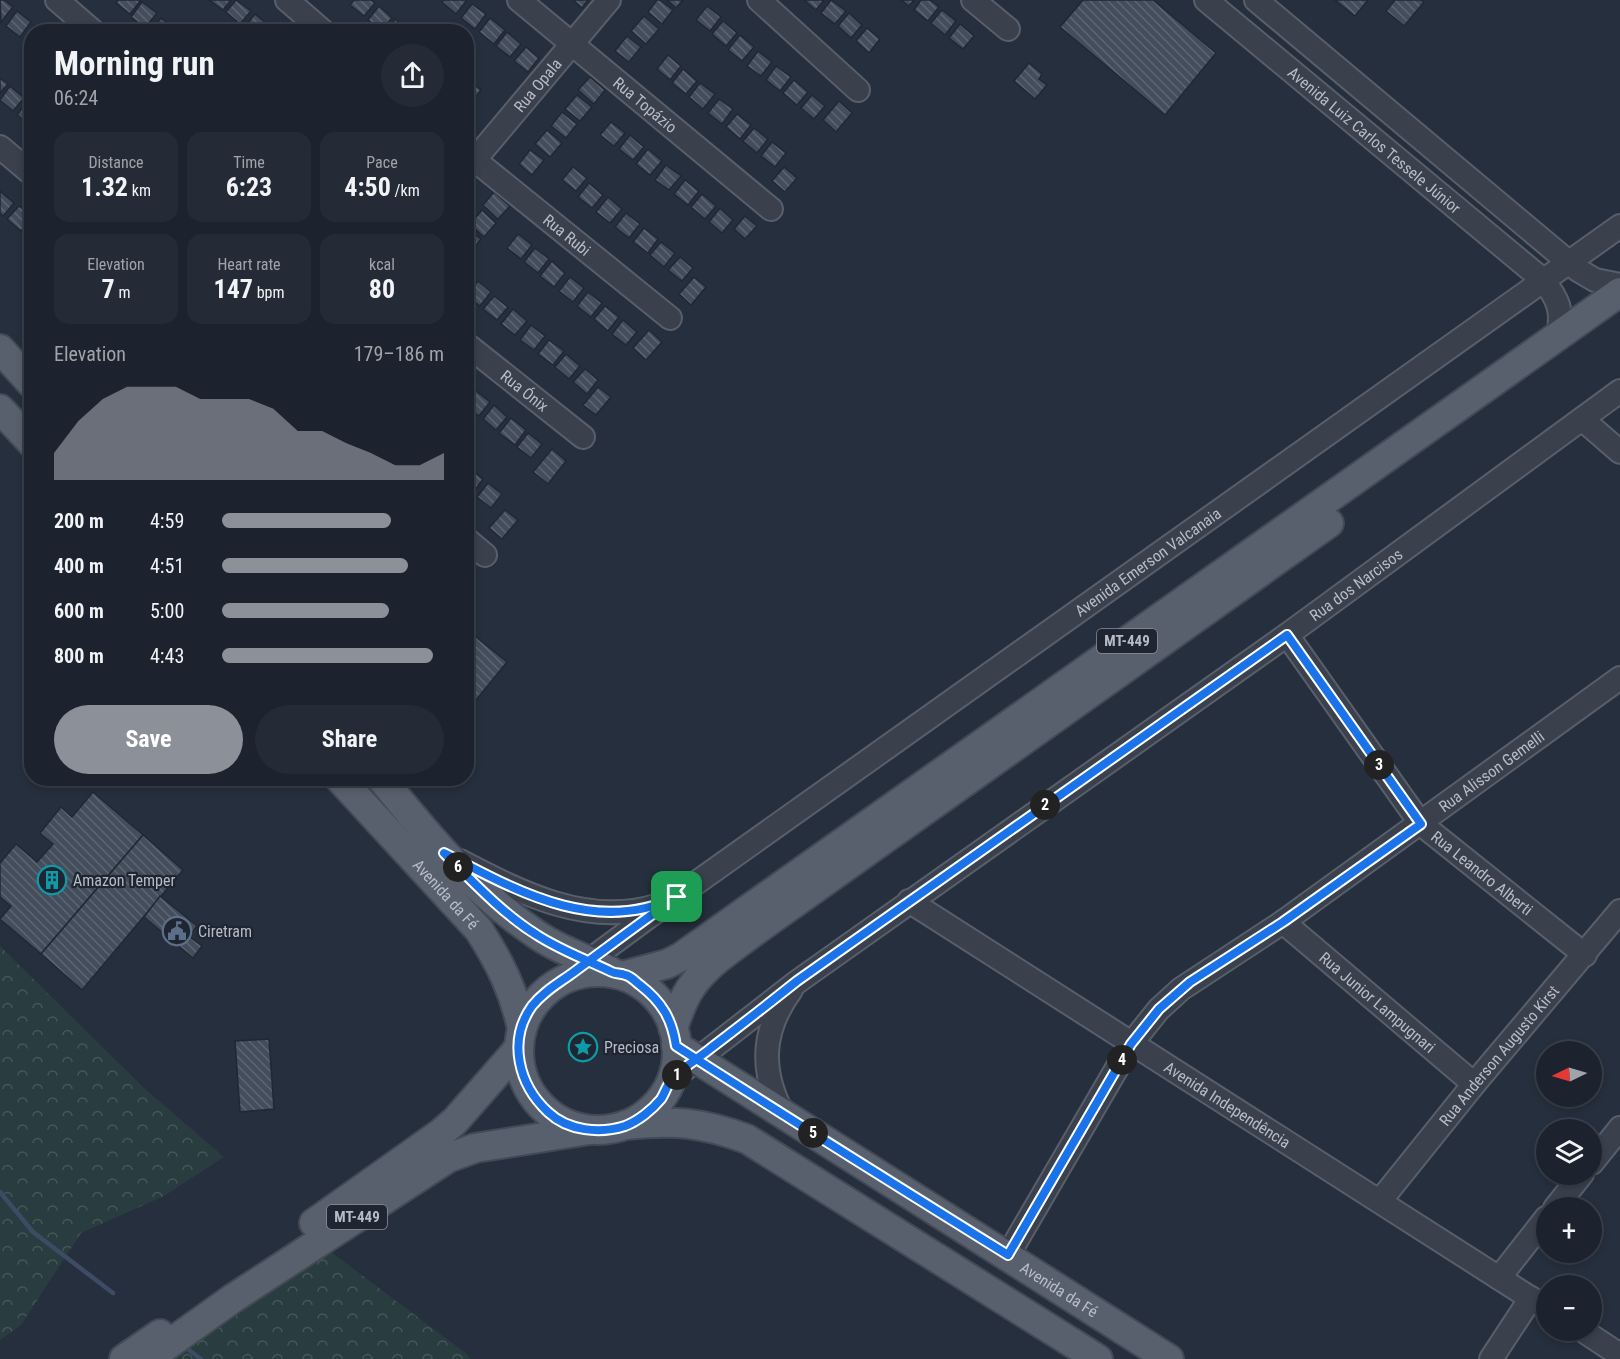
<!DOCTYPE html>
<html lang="en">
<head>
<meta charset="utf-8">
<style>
  body { margin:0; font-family:"Roboto Condensed",sans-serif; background:#252b36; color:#f1f3f6; height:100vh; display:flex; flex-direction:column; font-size:22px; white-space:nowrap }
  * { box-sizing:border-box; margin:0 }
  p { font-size:20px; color:#a0a4aa }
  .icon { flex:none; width:33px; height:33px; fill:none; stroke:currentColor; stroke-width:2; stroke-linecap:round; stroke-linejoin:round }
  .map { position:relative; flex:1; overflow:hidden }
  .panel { position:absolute; left:24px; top:24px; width:450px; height:762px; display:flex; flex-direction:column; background:#1c232e; border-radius:24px; box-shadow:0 3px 9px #0003,0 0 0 2px #3a404a }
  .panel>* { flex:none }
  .needle { width:39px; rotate:265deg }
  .fabs { position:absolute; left:1536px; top:1041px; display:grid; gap:12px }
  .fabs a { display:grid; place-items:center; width:66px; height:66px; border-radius:50%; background:#1c232e; box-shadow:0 3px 9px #0003,0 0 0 2px #3a404a; font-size:30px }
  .pin { position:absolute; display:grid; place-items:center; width:51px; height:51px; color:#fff; margin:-26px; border-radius:12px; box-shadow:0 3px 9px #0006 }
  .km { position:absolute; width:30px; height:30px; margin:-15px; border-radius:50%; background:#222; color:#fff; font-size:16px; line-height:30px; text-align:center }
  .round { display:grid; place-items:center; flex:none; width:63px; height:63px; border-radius:32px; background:#252b36 }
  .summary { display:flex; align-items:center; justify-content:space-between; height:102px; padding:0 30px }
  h1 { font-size:33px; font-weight:700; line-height:45px }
  .metrics { display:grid; grid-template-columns:repeat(3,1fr); gap:9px; height:102px; padding:6px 30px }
  .metrics div { display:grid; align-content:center; border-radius:15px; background:#252b36; text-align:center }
  .metrics b { font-size:26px; font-weight:700 }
  .metrics small { font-size:16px; font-weight:400 }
  .metrics p { font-size:16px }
  .chart { height:168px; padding:12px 30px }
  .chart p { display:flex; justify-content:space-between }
  .chart svg { width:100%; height:108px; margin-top:6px; fill:#8c9099; opacity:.7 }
  .cta { display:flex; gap:12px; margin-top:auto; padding:12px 30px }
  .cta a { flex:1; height:69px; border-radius:36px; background:#8c9099; color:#fff; font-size:24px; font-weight:700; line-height:69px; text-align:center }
  .cta a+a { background:#252b36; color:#f1f3f6 }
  ul { padding:0 30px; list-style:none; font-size:20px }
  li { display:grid; grid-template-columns:96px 72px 1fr; align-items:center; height:45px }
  li i { height:15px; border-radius:8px; background:#8c9099 }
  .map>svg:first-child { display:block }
  .forest { fill:url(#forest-crowns) }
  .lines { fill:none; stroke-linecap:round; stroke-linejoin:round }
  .stream { stroke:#3d4b65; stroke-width:4.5 }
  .building { fill:url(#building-back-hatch); stroke:#212834; stroke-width:1.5 }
  .minor-casing { stroke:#585f6b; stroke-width:26 }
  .major-casing { stroke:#434a56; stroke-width:32 }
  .minor { stroke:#3a414d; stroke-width:22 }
  .major { stroke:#58606d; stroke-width:28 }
  .route-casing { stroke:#fff; stroke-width:12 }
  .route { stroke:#1a73e8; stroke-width:8 }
  .labels { text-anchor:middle; stroke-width:4.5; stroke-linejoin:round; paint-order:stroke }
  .shield { fill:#1f2632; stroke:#898f9b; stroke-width:1.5 }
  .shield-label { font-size:15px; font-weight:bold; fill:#b6bcc8 }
  .street-label { font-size:16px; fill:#b6bcc8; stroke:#1f2632 }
  .poi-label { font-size:16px; fill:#b6bcc8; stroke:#1f2632; text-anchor:start }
</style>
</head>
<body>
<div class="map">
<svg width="1620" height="1359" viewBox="0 0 1620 1359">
  <defs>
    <pattern id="forest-crowns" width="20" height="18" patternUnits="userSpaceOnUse" patternTransform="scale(1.5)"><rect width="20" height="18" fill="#293c3f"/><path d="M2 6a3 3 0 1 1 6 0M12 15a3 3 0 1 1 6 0" fill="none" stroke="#465659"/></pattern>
    <pattern id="building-back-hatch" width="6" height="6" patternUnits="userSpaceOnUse" patternTransform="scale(1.5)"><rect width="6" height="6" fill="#434d5c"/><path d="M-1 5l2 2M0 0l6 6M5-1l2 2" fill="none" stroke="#5c6572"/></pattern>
  </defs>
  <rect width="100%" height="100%" fill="#262f3d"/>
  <!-- forest -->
  <g class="forest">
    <polygon points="0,946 144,1088 224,1157 164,1196 81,1233 21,1325 0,1340"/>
    <polygon points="327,1249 467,1354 470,1359 174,1359"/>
  </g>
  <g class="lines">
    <!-- stream -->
    <g class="stream">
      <polyline points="0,1192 33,1232 113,1293"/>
      <polyline points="189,1350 201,1359"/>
    </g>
  </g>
  <!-- building -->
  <g class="building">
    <polygon points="0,0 4,0 13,7 1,22"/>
    <polygon points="118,0 141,0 130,14 116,3"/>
    <polygon points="209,0 231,0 223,10"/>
    <polygon points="236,0 251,11 240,24 226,12"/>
    <polygon points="354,0 371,0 375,3 364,16 350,5"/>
    <polygon points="444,0 467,0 456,14 442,2"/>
    <polygon points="573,0 588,0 582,8"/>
    <polygon points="657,0 660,0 673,10 662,24 648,12"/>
    <polygon points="667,0 683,0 676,8"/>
    <polygon points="804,0 824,0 816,10"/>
    <polygon points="831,0 846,11 835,24 821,13"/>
    <polygon points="901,0 914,0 909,6"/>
    <polygon points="921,0 930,0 939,7 928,21 914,10"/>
    <polygon points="1083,0 1153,0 1216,53 1165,115 1060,27"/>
    <polygon points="1335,0 1368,0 1355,16"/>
    <polygon points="1395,0 1421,0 1424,2 1404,26 1386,11"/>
    <polygon points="142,2 157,13 145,28 131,17"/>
    <polygon points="472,4 486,14 475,29 461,18"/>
    <polygon points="379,6 392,18 381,31 368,20"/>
    <polygon points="707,6 721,17 710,31 696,20"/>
    <polygon points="942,10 956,21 945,35 931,23"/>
    <polygon points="17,11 31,22 20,37 6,26"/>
    <polygon points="849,13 862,25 851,38 838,26"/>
    <polygon points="255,14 268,25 263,32 248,32 244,28"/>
    <polygon points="644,16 659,29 646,44 631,31"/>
    <polygon points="161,18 175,29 173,32 150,32"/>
    <polygon points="490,18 505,30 494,44 479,32"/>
    <polygon points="395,19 409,31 409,32 386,32"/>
    <polygon points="723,21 737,33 726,46 712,34"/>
    <polygon points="960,24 974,36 963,49 949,38"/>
    <polygon points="35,26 42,32 32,32 32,46 24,40"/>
    <polygon points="867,28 880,39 869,53 856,41"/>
    <polygon points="507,32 521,44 510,57 496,46"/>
    <polygon points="740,35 754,47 742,61 728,50"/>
    <polygon points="627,36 641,47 629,62 615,51"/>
    <polygon points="526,47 539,58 528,72 514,61"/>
    <polygon points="758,51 772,62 761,76 747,66"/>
    <polygon points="668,55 681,66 670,80 657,69"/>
    <polygon points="1029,63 1042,74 1039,79 1047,85 1035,99 1014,81"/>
    <polygon points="776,66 791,77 780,91 766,80"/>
    <polygon points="683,69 697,81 686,94 672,83"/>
    <polygon points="590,77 605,90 594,104 578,90"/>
    <polygon points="0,78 8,84 0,93"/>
    <polygon points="467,79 481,90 470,104 466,101"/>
    <polygon points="794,80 808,92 797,105 783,93"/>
    <polygon points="700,83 715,94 703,109 689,97"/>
    <polygon points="10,86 24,98 13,111 0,100"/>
    <polygon points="577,95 592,107 580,121 565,109"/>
    <polygon points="812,95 825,106 814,119 801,108"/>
    <polygon points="719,99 733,109 722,124 708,113"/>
    <polygon points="28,101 32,104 31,126 17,115"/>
    <polygon points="839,101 852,113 836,132 823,120"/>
    <polygon points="562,112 577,124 566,138 551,126"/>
    <polygon points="737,114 751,125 740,139 726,127"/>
    <polygon points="611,122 625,133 614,146 600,135"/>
    <polygon points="754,128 768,139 757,153 743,141"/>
    <polygon points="547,130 562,143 550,157 535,144"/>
    <polygon points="630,135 644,147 633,160 619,149"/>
    <polygon points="772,142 786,153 775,167 761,156"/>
    <polygon points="648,149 662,161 650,175 636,164"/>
    <polygon points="530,150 544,160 532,175 519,164"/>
    <polygon points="666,165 681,176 669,190 655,180"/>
    <polygon points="573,167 587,178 576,191 562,180"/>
    <polygon points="784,167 797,178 785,192 772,181"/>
    <polygon points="685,180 699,191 688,205 674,194"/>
    <polygon points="589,183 603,195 592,208 578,197"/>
    <polygon points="0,191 14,203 3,216 0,213"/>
    <polygon points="494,192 510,206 498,219 483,205"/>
    <polygon points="702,194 716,206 705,219 691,207"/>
    <polygon points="608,197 622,209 610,223 596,212"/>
    <polygon points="19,206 32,216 21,231 7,219"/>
    <polygon points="720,208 733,220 722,233 709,222"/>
    <polygon points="482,210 496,223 484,237 470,224"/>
    <polygon points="626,213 640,224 629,238 615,227"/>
    <polygon points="745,216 757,226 745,239 734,229"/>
    <polygon points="32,224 32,243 22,235"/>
    <polygon points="466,228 481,239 470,253 466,250"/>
    <polygon points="644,228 658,239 648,253 633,242"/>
    <polygon points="518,234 532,245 521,259 507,248"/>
    <polygon points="661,242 675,253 664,267 650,255"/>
    <polygon points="535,248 549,259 538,273 524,262"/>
    <polygon points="680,257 693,268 682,281 668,270"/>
    <polygon points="552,261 565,273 554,287 540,276"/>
    <polygon points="570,277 584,288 573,302 559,291"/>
    <polygon points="694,277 706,287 691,305 679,294"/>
    <polygon points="478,281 491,292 480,306 466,295"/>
    <polygon points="588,292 602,303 591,317 577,306"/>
    <polygon points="494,296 508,307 497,320 483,309"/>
    <polygon points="605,306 619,317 608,331 594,319"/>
    <polygon points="513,309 527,321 515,335 501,324"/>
    <polygon points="623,320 637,332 626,345 612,334"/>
    <polygon points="531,325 545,336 534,350 520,340"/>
    <polygon points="649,330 662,342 646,360 633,348"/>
    <polygon points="549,340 564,351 553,365 538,354"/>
    <polygon points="566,354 580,366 569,379 555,367"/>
    <polygon points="585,369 598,380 587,394 573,382"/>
    <polygon points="466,383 473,388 466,396"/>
    <polygon points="598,387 611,397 596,415 583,405"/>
    <polygon points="476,391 490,402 479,416 466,405 466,402"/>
    <polygon points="494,405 507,417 496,430 483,419"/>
    <polygon points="511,418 526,430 515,445 499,433"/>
    <polygon points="528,433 542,444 531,458 517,447"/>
    <polygon points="552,449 566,461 548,484 533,472"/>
    <polygon points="469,468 483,479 473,493 466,488 466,472"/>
    <polygon points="488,483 502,494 491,508 477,497"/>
    <polygon points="505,510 518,520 502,539 489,528"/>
    <polygon points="476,637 507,662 467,711 466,649"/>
    <polygon points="93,792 143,835 41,954 0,919 11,906 0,897 0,863 16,844 37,862 53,844 40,833 61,807 72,817"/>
    <polygon points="143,835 183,870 82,990 41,954"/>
    <polygon points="160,896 197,926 189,936 202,946 193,958 144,917"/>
    <polygon points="269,1039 274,1109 240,1112 235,1041"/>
  </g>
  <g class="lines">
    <!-- minor casing -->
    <g class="minor-casing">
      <g id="minor">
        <polyline points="57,0 94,32"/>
        <polyline points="287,0 324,32"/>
        <path id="s1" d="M519,0L771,209"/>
        <polyline points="759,0 858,90"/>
        <polyline points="973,0 1008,29"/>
        <path id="s2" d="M1206,0L1543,280C1559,300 1563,311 1558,336"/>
        <polyline points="1256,0 1578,270 1595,280 1620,285"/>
        <polyline points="0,147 32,174"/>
        <path id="s3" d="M466,153L670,318"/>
        <path id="s4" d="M466,170L609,0"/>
        <path id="s5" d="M466,344L583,437"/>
        <polyline points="1582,419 1620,452"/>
        <polyline points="466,539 485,555"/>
        <path id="s6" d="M1287,635L1421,824L1585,955"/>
        <path d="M460,861C521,893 589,928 659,905"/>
        <path id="s7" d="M909,901L1546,1308"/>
        <path id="s8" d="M1283,922L1474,1084"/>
        <path id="s9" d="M567,977L644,920L1620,226"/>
        <path id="s10" d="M672,1079L797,982L1287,635L1620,391"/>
        <path d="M783,1114C760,1071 761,1031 791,990"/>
        <polyline points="1592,1163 1620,1128"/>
        <path id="s11" d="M1380,1201L1474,1084L1620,911"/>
        <polyline points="1555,1208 1582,1174"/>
        <path id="s12" d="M1008,1255L1131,1044L1159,1009L1181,989L1283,922L1620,678"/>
        <polyline points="1499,1278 1546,1218"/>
        <polyline points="1582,1330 1620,1355"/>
        <polyline points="1491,1359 1531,1298"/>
      </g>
    </g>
    <!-- major casing -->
    <g class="major-casing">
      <g id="major">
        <polyline points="0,349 32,384"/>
        <polyline points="0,409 32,443"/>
        <path id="s13" d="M339,778L479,930C500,963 514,991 522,1029"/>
        <path d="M381,778C427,835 475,893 536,934C558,950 586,958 610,971"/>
        <circle cx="598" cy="1051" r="79"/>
        <polyline points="626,975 667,964 681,957 1620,292"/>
        <path d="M673,1028C678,1014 683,998 692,986C708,963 733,948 755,931L1329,523"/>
        <path id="s14" d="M676,1046L1169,1359"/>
        <path d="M626,1125C674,1120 701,1122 747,1139L1098,1359"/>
        <polyline points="314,1223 441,1133 455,1121 519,1048"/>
        <polyline points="124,1359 160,1334"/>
        <polyline points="148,1359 232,1299 448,1158 475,1148 589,1130"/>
      </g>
    </g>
    <!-- minor -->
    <use href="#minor" class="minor"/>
    <!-- major -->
    <use href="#major" class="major"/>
  </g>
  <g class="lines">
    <!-- route casing -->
    <g class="route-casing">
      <path id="route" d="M677,897C642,921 608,947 574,972C559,983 544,991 532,1006C507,1041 519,1085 548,1112C568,1131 600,1134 625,1126C638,1121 652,1110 661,1099C665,1093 667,1085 672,1079C683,1067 699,1058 711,1048C740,1026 768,1004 797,981L1287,635L1421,824L1283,922L1190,982L1159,1009L1131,1044L1008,1255C897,1186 786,1117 676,1046C672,1019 662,1002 640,985C636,982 631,976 625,975C621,973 616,974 612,972C587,960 560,950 537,935C503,914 473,882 444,853C517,891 595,936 677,897"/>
    </g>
    <!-- route -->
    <use href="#route" class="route"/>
  </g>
  <!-- icons -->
  <defs>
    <g id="building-ring" transform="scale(1.5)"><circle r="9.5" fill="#1f2632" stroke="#0f9aa8" stroke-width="1.5"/><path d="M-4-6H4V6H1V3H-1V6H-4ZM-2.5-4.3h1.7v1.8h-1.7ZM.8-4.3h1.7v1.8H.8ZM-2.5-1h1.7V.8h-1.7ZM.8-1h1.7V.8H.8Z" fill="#0f9aa8"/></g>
    <g id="civic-ring" transform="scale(1.5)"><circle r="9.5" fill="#1f2632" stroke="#5c6f8a" stroke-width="1.5"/><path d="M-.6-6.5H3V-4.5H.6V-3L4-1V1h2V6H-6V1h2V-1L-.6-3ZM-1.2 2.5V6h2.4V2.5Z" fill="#5c6f8a"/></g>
    <g id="sight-ring" transform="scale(1.5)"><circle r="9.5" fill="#1f2632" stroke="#0f9aa8" stroke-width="1.5"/><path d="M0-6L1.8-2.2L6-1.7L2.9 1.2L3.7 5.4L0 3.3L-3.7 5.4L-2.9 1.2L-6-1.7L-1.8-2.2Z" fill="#0f9aa8"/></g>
  </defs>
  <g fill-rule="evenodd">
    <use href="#building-ring" x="52" y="880"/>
    <use href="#civic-ring" x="177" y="931"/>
    <use href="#sight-ring" x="583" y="1047"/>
  </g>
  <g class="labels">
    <!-- shield labels -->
    <g class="shield">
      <rect x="1097" y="629" width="60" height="24" rx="4.5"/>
      <rect x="327" y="1205" width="60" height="24" rx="4.5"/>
    </g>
    <g class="shield-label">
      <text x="1127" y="646">MT-449</text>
      <text x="357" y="1222">MT-449</text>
    </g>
    <!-- street labels -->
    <g class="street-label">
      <text dy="6" stroke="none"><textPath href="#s4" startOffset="111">Rua Opala</textPath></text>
      <text dy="6" stroke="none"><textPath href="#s1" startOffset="164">Rua Topázio</textPath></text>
      <text dy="6" stroke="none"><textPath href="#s2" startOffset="219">Avenida Luiz Carlos Tessele Júnior</textPath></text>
      <text dy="6" stroke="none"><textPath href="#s3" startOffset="130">Rua Rubi</textPath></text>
      <text dy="6" stroke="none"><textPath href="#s5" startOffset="75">Rua Ónix</textPath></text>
      <text dy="6" stroke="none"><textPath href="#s9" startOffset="714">Avenida Emerson Valcanaia</textPath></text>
      <text dy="6" stroke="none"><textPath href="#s10" startOffset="844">Rua dos Narcisos</textPath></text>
      <text dy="6" stroke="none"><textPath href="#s12" startOffset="698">Rua Alisson Gemelli</textPath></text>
      <text dy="6" stroke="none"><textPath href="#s6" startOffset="310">Rua Leandro Alberti</textPath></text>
      <text dy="6" stroke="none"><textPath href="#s13" startOffset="158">Avenida da Fé</textPath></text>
      <text dy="6" stroke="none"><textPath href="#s8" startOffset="124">Rua Junior Lampugnari</textPath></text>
      <text dy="6" stroke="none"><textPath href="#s11" startOffset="188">Rua Anderson Augusto Kirst</textPath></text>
      <text dy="6" stroke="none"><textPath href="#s7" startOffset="378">Avenida Independência</textPath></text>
      <text dy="6" stroke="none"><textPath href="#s14" startOffset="454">Avenida da Fé</textPath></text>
    </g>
    <!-- poi labels -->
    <g class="poi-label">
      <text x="73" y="886">Amazon Temper</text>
      <text x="198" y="937">Ciretram</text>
      <text x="604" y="1053">Preciosa</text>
    </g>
  </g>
</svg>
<div class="fabs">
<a><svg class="needle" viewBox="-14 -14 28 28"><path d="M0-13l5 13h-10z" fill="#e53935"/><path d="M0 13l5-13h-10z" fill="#a0a4aa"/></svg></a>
<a><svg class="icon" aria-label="layers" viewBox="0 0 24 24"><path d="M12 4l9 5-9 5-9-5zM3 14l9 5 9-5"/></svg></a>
<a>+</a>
<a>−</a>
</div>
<div class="pin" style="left:677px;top:897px;background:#1e9e55"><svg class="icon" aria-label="arrive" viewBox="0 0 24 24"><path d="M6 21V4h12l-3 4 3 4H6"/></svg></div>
<b class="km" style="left:677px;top:1075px">1</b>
<b class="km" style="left:1045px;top:805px">2</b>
<b class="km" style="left:1379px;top:765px">3</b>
<b class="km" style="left:1122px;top:1060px">4</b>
<b class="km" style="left:813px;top:1133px">5</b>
<b class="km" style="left:458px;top:867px">6</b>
<section class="panel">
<div class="summary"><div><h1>Morning run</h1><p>06:24</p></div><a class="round"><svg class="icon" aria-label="share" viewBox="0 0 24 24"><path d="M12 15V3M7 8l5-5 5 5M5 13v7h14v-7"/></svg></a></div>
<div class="metrics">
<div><p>Distance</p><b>1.32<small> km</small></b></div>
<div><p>Time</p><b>6:23</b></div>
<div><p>Pace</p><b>4:50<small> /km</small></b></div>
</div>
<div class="metrics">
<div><p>Elevation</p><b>7<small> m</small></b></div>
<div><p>Heart rate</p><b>147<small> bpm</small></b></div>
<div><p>kcal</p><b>80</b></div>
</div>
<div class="chart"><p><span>Elevation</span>179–186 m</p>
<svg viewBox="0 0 160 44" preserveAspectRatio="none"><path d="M0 44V33L10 20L20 11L30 6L40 6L50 6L60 11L70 11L80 11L90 15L100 24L110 24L120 29L130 33L140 38L150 38L160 33V44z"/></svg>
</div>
<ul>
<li><b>200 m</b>4:59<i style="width:76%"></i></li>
<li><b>400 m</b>4:51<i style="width:84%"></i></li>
<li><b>600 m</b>5:00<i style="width:75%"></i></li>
<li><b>800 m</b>4:43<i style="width:95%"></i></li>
</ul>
<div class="cta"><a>Save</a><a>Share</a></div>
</section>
</div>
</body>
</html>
